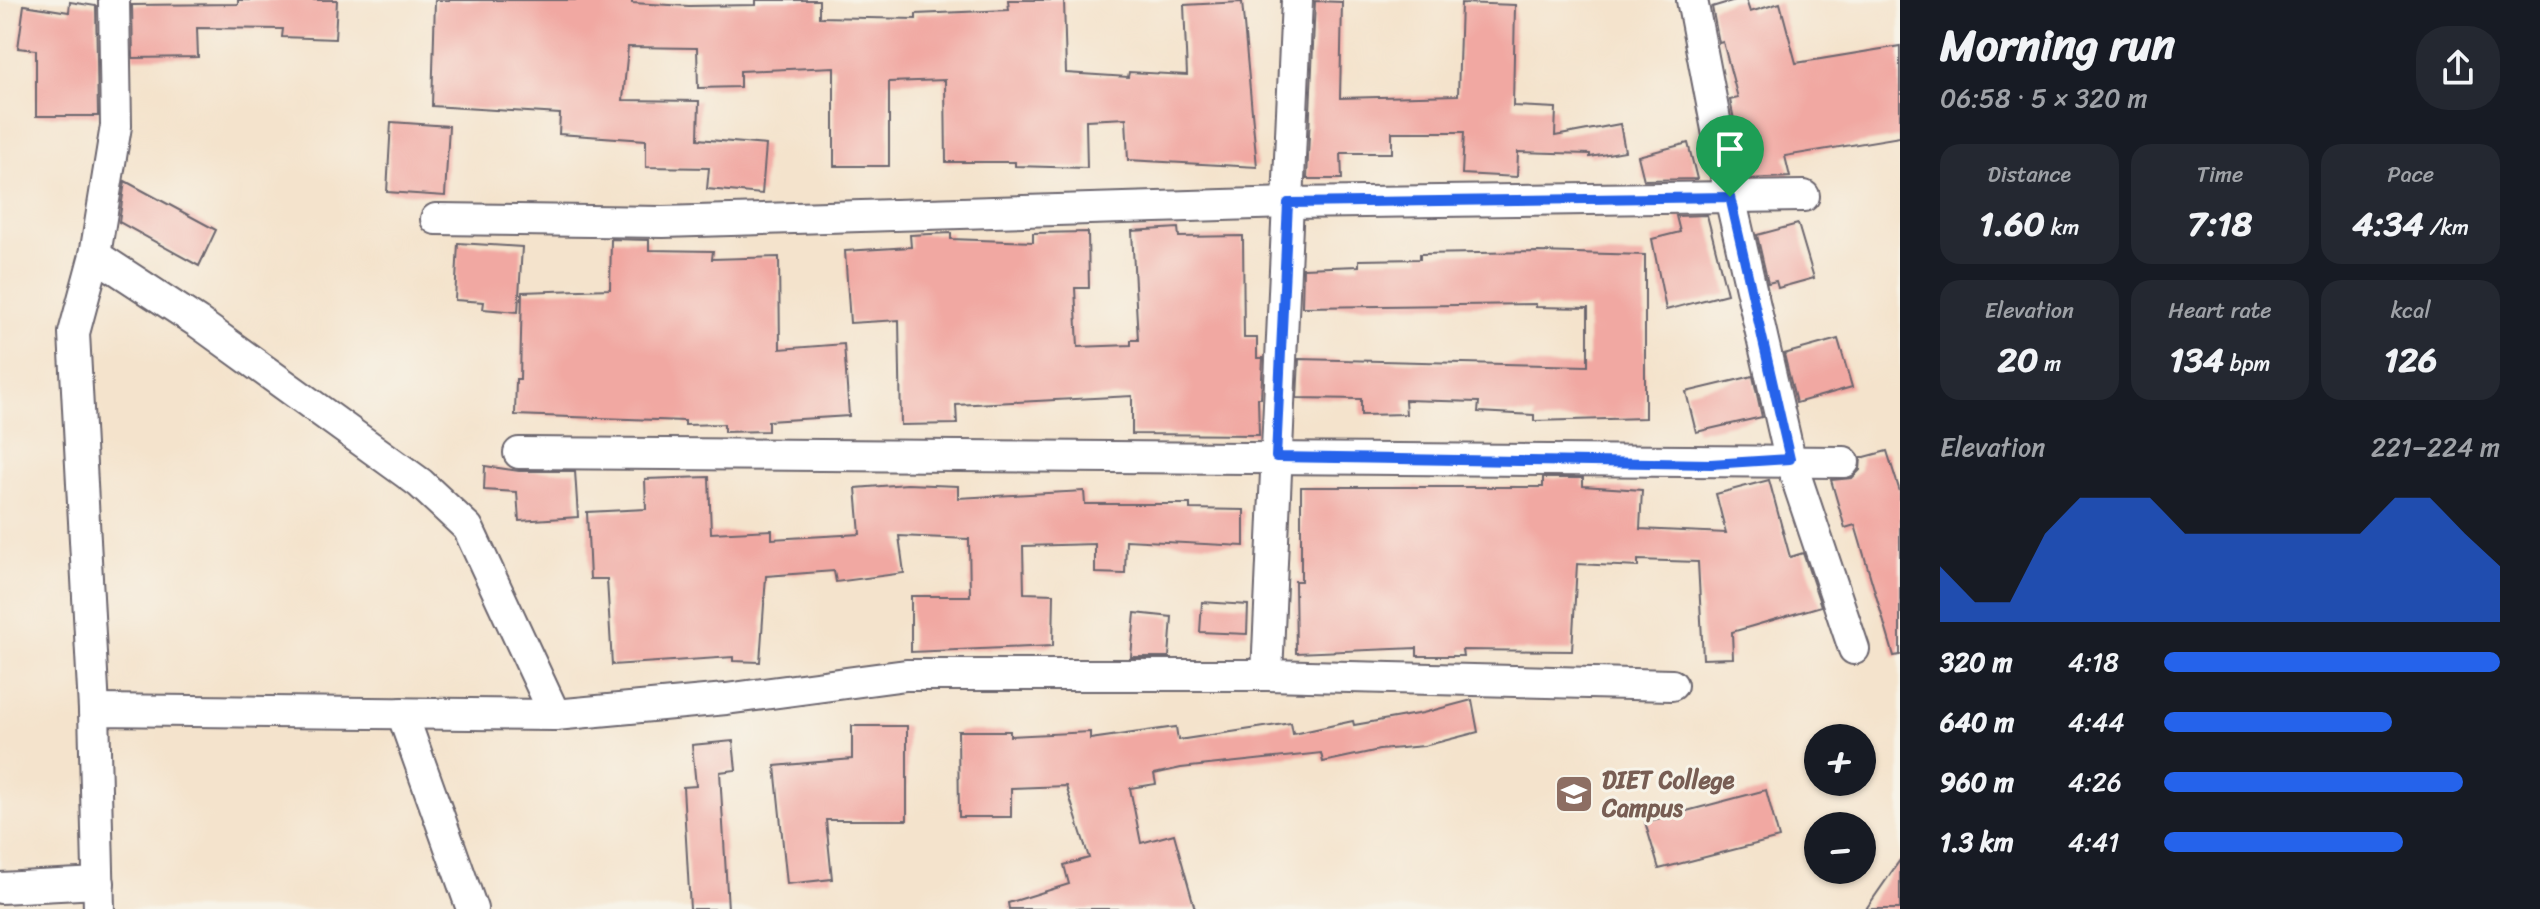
<!DOCTYPE html>
<html lang="en">
<head>
<meta charset="utf-8">
<style>
  body { margin:0; font-family:Sriracha,sans-serif; background:#242831; color:#f1f3f6; height:100vh; display:flex; flex-direction:column; font-size:30px; white-space:nowrap }
  * { box-sizing:border-box; margin:0 }
  p { font-size:26px; color:#9ea1a6 }
  .icon { flex:none; width:44px; height:44px; fill:none; stroke:currentColor; stroke-width:2; stroke-linecap:round; stroke-linejoin:round }
  .map { position:relative; flex:1; overflow:hidden }
  .side { display:flex; flex-direction:column; background:#171b24; width:640px }
  .side>* { flex:none }
  .fabs { position:absolute; left:1804px; top:724px; display:grid; gap:16px }
  .fabs a { display:grid; place-items:center; width:72px; height:72px; border-radius:50%; background:#171b24; box-shadow:0 2px 6px #0004; font-size:40px }
  .pin { position:absolute; display:grid; place-items:center; width:68px; height:68px; color:#fff; margin:-82px -34px; border-radius:50% 50% 50% 0; rotate:-45deg; box-shadow:0 0 8px #0007 }
  .pin .icon { rotate:45deg }
  .round { display:grid; place-items:center; flex:none; width:84px; height:84px; border-radius:32px; background:#242831 }
  .overview { display:flex; align-items:center; justify-content:space-between; height:136px; padding:0 40px }
  h1 { font-size:44px; font-weight:700; line-height:60px }
  .figures { display:grid; grid-template-columns:repeat(3,1fr); gap:12px; height:136px; padding:8px 40px }
  .figures div { display:grid; align-content:center; border-radius:20px; background:#242831; text-align:center }
  .figures b { font-size:34px; font-weight:700 }
  .figures small { font-size:22px; font-weight:400 }
  .figures p { font-size:22px }
  .chart { height:224px; padding:16px 40px }
  .chart p { display:flex; justify-content:space-between }
  .chart svg { width:100%; height:144px; margin-top:8px; fill:#2563eb; opacity:.7 }
  ul { padding:0 40px; list-style:none; font-size:26px }
  li { display:grid; grid-template-columns:128px 96px 1fr; align-items:center; height:60px }
  li i { height:20px; border-radius:10px; background:#2563eb }
  main { display:flex; flex:1; min-height:0 }
  .map>svg:first-child { display:block }
  .building { fill:#f1a8a2 }
  .lines { fill:none; stroke-linecap:round; stroke-linejoin:round }
  .minor-casing { stroke:#6c666e; stroke-width:34 }
  .minor { stroke:#fff; stroke-width:30 }
  .route-casing { stroke:#fff; stroke-width:16 }
  .route { stroke:#2563eb; stroke-width:10 }
  .labels { text-anchor:middle; stroke-width:6; stroke-linejoin:round; paint-order:stroke }
  .education-label { font-size:24px; font-weight:bold; fill:#785e54; stroke:#f7f3e8; text-anchor:start }
</style>
</head>
<body>
<main>
<div class="map">
<svg width="1900" height="909" viewBox="0 0 1900 909">
  <rect width="100%" height="100%" fill="#f7f3e8"/>
  <filter id="ink" filterUnits="userSpaceOnUse"><feTurbulence type="fractalNoise" baseFrequency=".0125" numOctaves="2"/><feDisplacementMap in="SourceGraphic" scale="16" xChannelSelector="R" yChannelSelector="G"/><feConvolveMatrix kernelMatrix="1 2 1 2 8 2 1 2 1" color-interpolation-filters="sRGB"/></filter>
  <filter id="wash" filterUnits="userSpaceOnUse"><feTurbulence type="fractalNoise" baseFrequency=".006" numOctaves="4" result="noise"/><feDisplacementMap in="SourceGraphic" scale="32" xChannelSelector="R" yChannelSelector="G"/><feGaussianBlur stdDeviation="1.8" result="paint"/><feColorMatrix in="noise" values="0 0 0 0 0 0 0 0 0 0 0 0 0 0 0 0 0 1.4 0 .05"/><feComposite in="paint" operator="in"/></filter>
  <g filter="url(#wash)">
    <rect width="100%" height="100%" fill="#f4e3cc"/>
    <g id="blocks">
      <!-- building -->
      <g class="building">
        <polygon points="238,0 337,0 335,39 282,37 283,29 197,28 198,57 133,58 132,5 238,4"/>
        <polygon points="435,0 632,0 632,3 689,6 756,5 756,0 819,0 819,17 916,19 916,14 1009,10 1008,0 1064,0 1066,73 1128,77 1129,72 1187,75 1184,5 1242,2 1257,167 1128,160 1126,118 1086,120 1087,168 1015,166 1015,162 946,162 945,80 889,82 889,166 834,166 834,67 740,71 740,87 698,88 697,48 628,47 623,100 699,101 698,139 766,145 762,194 707,189 709,168 646,167 646,140 559,134 560,114 432,106"/>
        <polygon points="1735,0 1746,0 1750,12 1780,3 1796,63 1900,46 1900,137 1785,156 1790,177 1746,179 1730,100 1738,98 1723,42 1719,43 1712,7"/>
        <polygon points="1315,1 1342,2 1340,98 1458,95 1461,3 1515,5 1513,106 1556,108 1555,136 1620,124 1625,151 1590,157 1590,154 1518,152 1517,177 1462,174 1464,132 1392,132 1392,153 1341,153 1342,179 1307,179"/>
        <polygon points="70,2 96,6 98,116 36,116 36,50 18,48 24,5 69,12"/>
        <polygon points="391,122 449,126 445,196 387,192"/>
        <polygon points="1688,143 1697,179 1644,180 1638,156"/>
        <polygon points="125,181 216,230 199,266 119,222"/>
        <polygon points="1707,215 1727,294 1666,310 1652,239 1680,232 1676,216"/>
        <polygon points="1798,224 1814,278 1778,288 1776,281 1768,283 1757,235"/>
        <polygon points="1178,228 1179,237 1243,236 1244,338 1257,338 1257,358 1263,358 1261,398 1258,398 1259,435 1132,434 1132,396 956,405 957,424 901,425 899,320 850,323 845,251 911,247 910,235 951,233 951,239 1033,242 1033,233 1088,232 1089,288 1075,288 1078,347 1131,345 1131,340 1138,340 1132,231"/>
        <polygon points="611,239 649,240 649,250 713,251 712,259 779,257 780,349 844,344 849,416 768,421 768,431 724,432 724,424 685,425 685,421 515,415 516,379 520,379 522,292 610,289"/>
        <polygon points="458,243 522,247 518,312 483,309 484,302 455,300"/>
        <polygon points="1538,252 1645,255 1645,418 1534,421 1534,415 1478,412 1479,402 1405,400 1406,414 1361,415 1361,399 1297,398 1299,359 1588,366 1588,308 1536,307 1536,304 1302,307 1303,268 1359,266 1359,260 1420,259 1420,254"/>
        <polygon points="1838,339 1852,387 1796,403 1784,354"/>
        <polygon points="1753,376 1762,417 1696,432 1686,392"/>
        <polygon points="1887,451 1900,492 1900,655 1894,656 1855,525 1845,528 1831,480 1852,478 1860,470 1861,458"/>
        <polygon points="485,466 519,471 575,471 578,517 519,521 517,492 484,490"/>
        <polygon points="709,477 711,533 772,530 772,539 860,534 856,488 907,484 958,486 958,498 1084,491 1085,504 1190,504 1190,509 1244,510 1244,546 1126,540 1125,574 1095,573 1095,544 1023,546 1024,593 1054,594 1053,646 911,652 911,596 970,596 969,539 899,536 904,573 836,582 834,571 766,576 760,662 733,661 733,657 612,665 607,579 590,579 587,512 646,509 645,479"/>
        <polygon points="1543,478 1583,478 1583,486 1642,490 1640,529 1726,533 1716,494 1769,480 1790,557 1803,553 1821,606 1732,632 1733,658 1703,659 1698,562 1638,560 1638,567 1577,564 1572,651 1462,650 1463,656 1417,656 1417,648 1296,653 1295,581 1301,581 1301,487 1543,487"/>
        <polygon points="1202,602 1248,605 1247,634 1200,632"/>
        <polygon points="1135,613 1172,617 1169,657 1131,657"/>
        <polygon points="1472,700 1478,732 1424,746 1379,750 1323,762 1321,753 1181,768 1154,774 1156,784 1130,788 1141,843 1174,834 1195,909 1009,909 1008,903 1069,884 1064,865 1089,858 1066,786 1011,788 1011,817 959,817 958,731 1010,731 1010,736 1090,732 1090,739 1176,727 1178,740 1291,723 1293,734 1353,721 1354,725 1423,713"/>
        <polygon points="852,726 907,726 907,820 826,820 832,879 787,884 775,766 852,759"/>
        <polygon points="733,741 736,770 720,772 728,909 690,909 683,787 696,786 692,745"/>
        <polygon points="1766,790 1779,838 1659,869 1645,822"/>
        <polygon points="1900,860 1900,909 1866,909"/>
      </g>
    </g>
  </g>
  <g filter="url(#ink)">
    <use href="#blocks" fill-opacity="0" stroke="#6c666e" stroke-width="2"/>
    <g class="lines">
      <!-- minor casing -->
      <g class="minor-casing">
        <g id="minor">
          <polyline points="1692,0 1730,197 1790,459 1854,649"/>
          <polyline points="436,219 663,222 1288,203 1804,196"/>
          <polyline points="95,255 199,323 420,483 468,528 555,715 726,699 906,675 1267,675 1297,0"/>
          <polyline points="519,453 1844,462"/>
          <polyline points="1267,675 1672,685"/>
          <polyline points="94,710 74,333 95,255 116,126 114,0"/>
          <polyline points="402,713 472,909"/>
          <polyline points="0,888 99,883"/>
          <polyline points="99,909 94,710 555,715"/>
        </g>
      </g>
      <!-- minor -->
      <use href="#minor" class="minor"/>
    </g>
  </g>
  <g class="lines" filter="url(#ink)">
    <!-- route casing -->
    <g class="route-casing">
      <polygon id="route" points="1730,197 1790,459 1711,464 1276,457 1288,203"/>
    </g>
    <!-- route -->
    <use href="#route" class="route"/>
  </g>
  <!-- icons -->
  <defs>
    <g id="university-square" transform="scale(2)"><rect x="-9" y="-9" width="18" height="18" rx="4" fill="#8d6e63" stroke="#f7f3e8"/><path d="M0-5L7-2L0 1L-7-2ZM-4 1L0 2.5L4 1V4Q0 6-4 4Z" fill="#fff"/></g>
  </defs>
  <g fill-rule="evenodd">
    <use href="#university-square" x="1574" y="794"/>
  </g>
  <g class="labels">
    <!-- education labels -->
    <g class="education-label">
      <text x="1602" y="788">DIET College<tspan x="1602" dy="28">Campus</tspan></text>
    </g>
  </g>
</svg>
<div class="fabs">
<a>+</a>
<a>−</a>
</div>
<div class="pin" style="left:1730px;top:197px;background:#1e9e55"><svg class="icon" aria-label="arrive" viewBox="0 0 24 24"><path d="M6 21V4h12l-3 4 3 4H6"/></svg></div>
</div>
<section class="side">
<div class="overview"><div><h1>Morning run</h1><p>06:58 · 5 × 320 m</p></div><a class="round"><svg class="icon" aria-label="share" viewBox="0 0 24 24"><path d="M12 15V3M7 8l5-5 5 5M5 13v7h14v-7"/></svg></a></div>
<div class="figures">
<div><p>Distance</p><b>1.60<small> km</small></b></div>
<div><p>Time</p><b>7:18</b></div>
<div><p>Pace</p><b>4:34<small> /km</small></b></div>
</div>
<div class="figures">
<div><p>Elevation</p><b>20<small> m</small></b></div>
<div><p>Heart rate</p><b>134<small> bpm</small></b></div>
<div><p>kcal</p><b>126</b></div>
</div>
<div class="chart"><p><span>Elevation</span>221–224 m</p>
<svg viewBox="0 0 160 44" preserveAspectRatio="none"><path d="M0 44V27L10 38L20 38L30 17L40 6L50 6L60 6L70 17L80 17L90 17L100 17L110 17L120 17L130 6L140 6L150 17L160 27V44z"/></svg>
</div>
<ul>
<li><b>320 m</b>4:18<i style="width:100%"></i></li>
<li><b>640 m</b>4:44<i style="width:68%"></i></li>
<li><b>960 m</b>4:26<i style="width:89%"></i></li>
<li><b>1.3 km</b>4:41<i style="width:71%"></i></li>
</ul>
</section>
</main>
</body>
</html>
